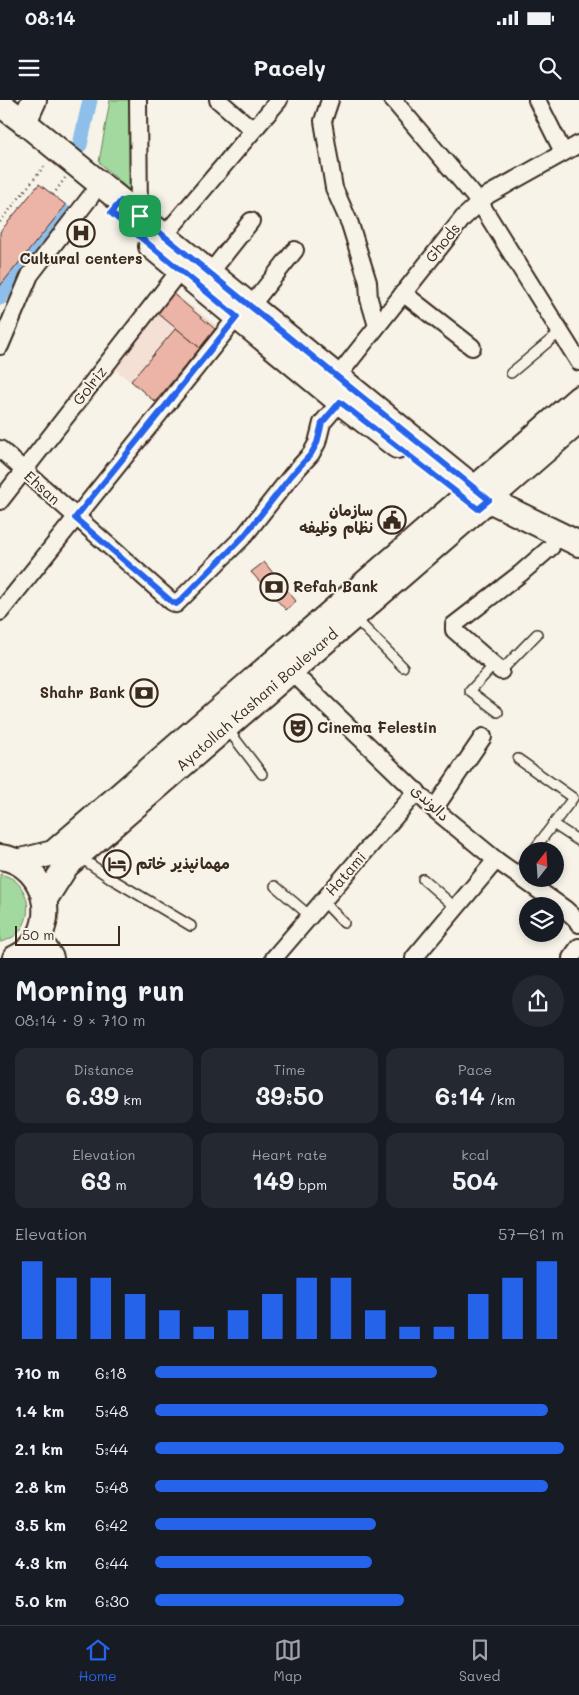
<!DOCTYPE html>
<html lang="en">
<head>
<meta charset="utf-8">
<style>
  body { margin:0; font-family:Mali,"Playpen Sans Arabic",sans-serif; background:#242831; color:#f1f3f6; height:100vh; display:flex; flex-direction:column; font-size:19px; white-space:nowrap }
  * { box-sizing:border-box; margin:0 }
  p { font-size:16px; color:#9ea1a6 }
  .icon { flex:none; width:28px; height:28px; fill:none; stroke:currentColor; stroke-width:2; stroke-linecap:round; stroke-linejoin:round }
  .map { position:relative; height:858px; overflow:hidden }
  .drawer { display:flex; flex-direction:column; background:#171b24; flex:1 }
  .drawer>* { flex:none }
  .needle { width:32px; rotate:17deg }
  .tools { position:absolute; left:519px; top:742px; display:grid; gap:10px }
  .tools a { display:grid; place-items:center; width:45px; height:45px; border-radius:50%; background:#171b24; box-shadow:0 2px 8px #0003; font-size:25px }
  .scale { position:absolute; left:15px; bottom:12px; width:105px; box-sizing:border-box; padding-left:5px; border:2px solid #3b2a1e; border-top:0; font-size:14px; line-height:18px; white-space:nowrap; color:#3b2a1e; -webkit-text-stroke:4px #f7f3e8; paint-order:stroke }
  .pin { position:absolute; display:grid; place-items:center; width:42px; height:42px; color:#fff; margin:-21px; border-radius:10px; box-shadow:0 2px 8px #0006 }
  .round { display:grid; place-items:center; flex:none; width:52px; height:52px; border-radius:26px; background:#242831 }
  .head { display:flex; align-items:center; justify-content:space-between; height:85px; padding:0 15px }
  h1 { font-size:28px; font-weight:800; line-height:38px }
  .metrics { display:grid; grid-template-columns:repeat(3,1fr); gap:8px; height:85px; padding:5px 15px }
  .metrics div { display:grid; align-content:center; border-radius:12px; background:#242831; text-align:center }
  .metrics b { font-size:25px; font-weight:800 }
  .metrics small { font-size:14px; font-weight:400 }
  .metrics p { font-size:14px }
  .chart { height:140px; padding:10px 15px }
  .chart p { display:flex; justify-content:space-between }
  .chart svg { width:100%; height:90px; margin-top:5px; stroke:#2563eb; stroke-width:6 }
  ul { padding:0 15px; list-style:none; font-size:16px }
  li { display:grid; grid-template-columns:80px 60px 1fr; align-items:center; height:38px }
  li i { height:12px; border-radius:6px; background:#2563eb }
  .status { display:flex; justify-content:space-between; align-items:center; height:35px; padding:0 25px; background:#171b24; direction:ltr }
  .status svg { height:14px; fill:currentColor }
  header { display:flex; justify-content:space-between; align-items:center; height:65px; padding:0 15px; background:#171b24; font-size:22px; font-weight:800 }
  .tabs { display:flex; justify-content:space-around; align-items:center; height:70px; border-top:1px solid #363941; background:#171b24; font-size:14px; color:#9ea1a6 }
  .tabs a { display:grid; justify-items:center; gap:2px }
  .tabs .current { color:#2563eb }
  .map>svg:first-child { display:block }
  .built { fill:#f4e0d4 }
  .green { fill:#a2d99e; stroke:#6e825e }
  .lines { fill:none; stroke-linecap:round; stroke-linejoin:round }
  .canal { stroke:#8ebfea; stroke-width:15 }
  .building { fill:#ecb3a7; stroke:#3b2a1e }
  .lane-casing { stroke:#3b2a1e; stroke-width:12 }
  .street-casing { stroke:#3b2a1e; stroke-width:20 }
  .secondary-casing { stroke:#3b2a1e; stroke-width:28 }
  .path { stroke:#3b2a1e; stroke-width:2.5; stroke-dasharray:1 4; stroke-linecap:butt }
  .lane { stroke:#f7f3e8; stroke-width:9 }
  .street { stroke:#f7f3e8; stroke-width:16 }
  .secondary { stroke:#f7f3e8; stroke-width:24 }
  .route-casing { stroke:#fff; stroke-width:10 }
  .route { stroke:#2563eb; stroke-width:6 }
  .labels { text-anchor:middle; stroke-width:4; stroke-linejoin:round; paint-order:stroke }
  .street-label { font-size:15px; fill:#3b2a1e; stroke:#f7f3e8 }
  .poi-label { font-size:15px; font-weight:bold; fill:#3b2a1e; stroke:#f7f3e8; text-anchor:start }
</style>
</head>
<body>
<div class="status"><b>08:14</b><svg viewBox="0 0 49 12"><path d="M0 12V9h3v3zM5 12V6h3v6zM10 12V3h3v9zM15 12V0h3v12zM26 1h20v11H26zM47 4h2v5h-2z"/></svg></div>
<header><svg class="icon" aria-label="menu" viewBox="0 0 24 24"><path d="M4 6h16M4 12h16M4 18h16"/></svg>Pacely<svg class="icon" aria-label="search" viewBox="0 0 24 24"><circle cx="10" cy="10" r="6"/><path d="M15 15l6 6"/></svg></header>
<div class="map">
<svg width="579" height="858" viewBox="0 0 579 858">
  <rect width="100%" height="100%" fill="#f7f3e8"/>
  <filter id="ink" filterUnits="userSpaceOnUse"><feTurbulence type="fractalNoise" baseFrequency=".02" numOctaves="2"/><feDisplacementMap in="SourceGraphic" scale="10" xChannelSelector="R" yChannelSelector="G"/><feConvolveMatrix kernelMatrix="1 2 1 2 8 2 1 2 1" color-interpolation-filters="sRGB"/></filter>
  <g filter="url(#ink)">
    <!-- built -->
    <polygon class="built" points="170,190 224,231 160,306 110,265"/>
    <!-- green -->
    <g class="green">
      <polygon points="110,0 131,0 130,91 99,62"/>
      <path d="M0,774C8,776 15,779 20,786C36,806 26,838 0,842Z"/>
    </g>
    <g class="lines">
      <!-- canal -->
      <g class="canal">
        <polyline points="80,45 90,0"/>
        <polyline points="0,198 66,113"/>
      </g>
    </g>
    <!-- building -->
    <g class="building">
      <polygon points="39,84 66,105 0,186 0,132"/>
      <polygon points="171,192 215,229 200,248 155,211"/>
      <polygon points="176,228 200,248 155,302 131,281"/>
      <polygon points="264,462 296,501 286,510 251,472"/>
    </g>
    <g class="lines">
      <!-- lane casing -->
      <g class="lane-casing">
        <g id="lane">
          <polyline points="511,273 560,232"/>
          <polyline points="353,516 403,567"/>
          <polyline points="494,565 470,591 498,612"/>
          <polyline points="501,571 537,534"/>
          <polyline points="226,627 262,674"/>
          <polyline points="518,659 573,698 533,751"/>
          <polyline points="553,724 579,741"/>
          <polyline points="78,756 112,779 191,826"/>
          <polyline points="516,774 528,758"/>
          <polyline points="423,779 456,808"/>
          <polyline points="275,786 310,816"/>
          <polyline points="323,801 344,823"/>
        </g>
      </g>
      <!-- street casing -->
      <g class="street-casing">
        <g id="street">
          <polyline points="138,0 139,116"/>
          <polyline points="218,0 253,30"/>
          <polyline points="330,0 323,21 334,88 350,124 368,182 369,199 377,226"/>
          <polyline points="393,0 480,103 579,262"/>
          <polyline points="537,0 563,52"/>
          <polyline points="164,136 279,0"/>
          <polyline points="210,173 251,121"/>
          <polyline points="403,193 472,247"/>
          <polyline points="250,207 295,150"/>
          <polyline points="0,246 30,175 91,96"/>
          <polyline points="337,277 463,118 488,95 579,44"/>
          <polyline points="0,349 172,502 176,504 244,436 292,375 311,354 317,343 322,323 340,302"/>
          <polyline points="0,401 180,170"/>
          <polyline points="0,512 237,217"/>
          <polyline points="291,571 434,709 496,760 565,809 576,819 579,824"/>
          <polyline points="501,571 454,530 454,525 520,474 551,447"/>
          <polyline points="434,709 483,637"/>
          <polyline points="274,858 417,691"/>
          <polyline points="414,858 496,760"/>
          <polyline points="571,858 579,847"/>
        </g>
      </g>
      <!-- secondary casing -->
      <g class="secondary-casing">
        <g id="secondary">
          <polyline points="0,4 24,22 489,400 579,444"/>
          <polyline points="24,22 34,0"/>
          <polyline points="151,146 340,302 397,346"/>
          <path d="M0,757C51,763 63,837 15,858"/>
          <polyline points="17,762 53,753 579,298"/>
          <polyline points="45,799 66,766 579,321"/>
          <polyline points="38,837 51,858"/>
        </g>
      </g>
      <!-- path -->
      <g class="path">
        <polyline points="53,95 65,78"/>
        <polyline points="0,122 46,64"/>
      </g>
      <!-- lane -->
      <use href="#lane" class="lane"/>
      <!-- street -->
      <use href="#street" class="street"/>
      <!-- secondary -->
      <use href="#secondary" class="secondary"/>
    </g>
  </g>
  <g class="lines" filter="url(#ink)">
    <!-- route casing -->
    <g class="route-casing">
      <polygon id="route" points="121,101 489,400 478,409 340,302 322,323 317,343 311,354 292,375 244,436 180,501 176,504 172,502 75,418 237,217 111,113"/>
    </g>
    <!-- route -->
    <use href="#route" class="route"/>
  </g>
  <!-- icons -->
  <defs>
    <g id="hospital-ring" transform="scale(1.4375)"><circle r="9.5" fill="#f7f3e8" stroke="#3b2a1e" stroke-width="1.5"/><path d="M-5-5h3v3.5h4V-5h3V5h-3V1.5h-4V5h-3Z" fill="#3b2a1e"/></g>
    <g id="civic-ring" transform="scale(1.4375)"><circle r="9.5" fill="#f7f3e8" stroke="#3b2a1e" stroke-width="1.5"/><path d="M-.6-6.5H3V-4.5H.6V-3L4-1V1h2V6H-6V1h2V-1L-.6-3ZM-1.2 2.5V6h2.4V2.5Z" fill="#3b2a1e"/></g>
    <g id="bank-ring" transform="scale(1.4375)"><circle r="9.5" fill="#f7f3e8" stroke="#3b2a1e" stroke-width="1.5"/><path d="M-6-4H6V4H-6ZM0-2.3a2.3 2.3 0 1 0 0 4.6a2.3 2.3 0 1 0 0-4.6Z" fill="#3b2a1e"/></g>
    <g id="theatre-ring" transform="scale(1.4375)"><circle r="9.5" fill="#f7f3e8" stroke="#3b2a1e" stroke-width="1.5"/><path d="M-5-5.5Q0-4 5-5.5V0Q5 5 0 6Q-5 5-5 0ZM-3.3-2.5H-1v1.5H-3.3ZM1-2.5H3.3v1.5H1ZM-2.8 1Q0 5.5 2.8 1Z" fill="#3b2a1e"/></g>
    <g id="hotel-ring" transform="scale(1.4375)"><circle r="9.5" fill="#f7f3e8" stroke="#3b2a1e" stroke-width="1.5"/><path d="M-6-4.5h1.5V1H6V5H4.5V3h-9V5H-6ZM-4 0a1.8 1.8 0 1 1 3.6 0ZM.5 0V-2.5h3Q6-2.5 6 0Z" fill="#3b2a1e"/></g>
  </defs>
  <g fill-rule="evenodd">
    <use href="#hospital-ring" x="81" y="133"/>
    <use href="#civic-ring" x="392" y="420"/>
    <use href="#bank-ring" x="274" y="487"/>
    <use href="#bank-ring" x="144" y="593"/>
    <use href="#theatre-ring" x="298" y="628"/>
    <use href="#hotel-ring" x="117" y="764"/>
  </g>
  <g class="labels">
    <!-- street labels -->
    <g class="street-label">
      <text transform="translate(443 143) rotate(-51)" y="5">Ghods</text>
      <text transform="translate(90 286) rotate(-52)" y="5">Golriz</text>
      <text transform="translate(42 388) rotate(42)" y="5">Ehsan</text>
      <text transform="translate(257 600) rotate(-41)" y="5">Ayatollah Kashani Boulevard</text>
      <text transform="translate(430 703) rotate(43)" y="5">دالوندی</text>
      <text transform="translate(346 774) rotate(-49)" y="5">Hatami</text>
    </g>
    <!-- poi labels -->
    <g class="poi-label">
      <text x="81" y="164" text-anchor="middle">Cultural centers</text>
      <text x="373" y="416" text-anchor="end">سازمان<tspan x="373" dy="17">نظام وظیفه</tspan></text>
      <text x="293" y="492">Refah Bank</text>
      <text x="125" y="598" text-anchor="end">Shahr Bank</text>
      <text x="317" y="633">Cinema Felestin</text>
      <text x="136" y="769">مهمانپذیر خاتم</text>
    </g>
  </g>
</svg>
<div class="tools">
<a><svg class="needle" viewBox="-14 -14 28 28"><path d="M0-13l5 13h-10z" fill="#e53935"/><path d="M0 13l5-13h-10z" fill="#9ea1a6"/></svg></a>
<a><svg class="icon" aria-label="layers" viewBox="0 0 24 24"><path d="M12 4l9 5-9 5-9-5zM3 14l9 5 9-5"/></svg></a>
</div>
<div class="scale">50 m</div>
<div class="pin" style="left:140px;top:116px;background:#1e9e55"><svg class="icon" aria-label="arrive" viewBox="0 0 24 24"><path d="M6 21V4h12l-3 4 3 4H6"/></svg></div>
</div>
<section class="drawer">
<div class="head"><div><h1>Morning run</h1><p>08:14 · 9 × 710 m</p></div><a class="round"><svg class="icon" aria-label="share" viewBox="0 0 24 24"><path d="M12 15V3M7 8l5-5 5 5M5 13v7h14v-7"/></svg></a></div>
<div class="metrics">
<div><p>Distance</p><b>6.39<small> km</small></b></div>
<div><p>Time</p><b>39:50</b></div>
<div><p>Pace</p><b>6:14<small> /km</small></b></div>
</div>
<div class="metrics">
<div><p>Elevation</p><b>63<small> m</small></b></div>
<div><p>Heart rate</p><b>149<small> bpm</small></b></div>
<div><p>kcal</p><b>504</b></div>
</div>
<div class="chart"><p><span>Elevation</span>57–61 m</p>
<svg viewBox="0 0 160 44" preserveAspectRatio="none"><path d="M5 44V6M15 44V14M25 44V14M35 44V22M45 44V30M55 44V38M65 44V30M75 44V22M85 44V14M95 44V14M105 44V30M115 44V38M125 44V38M135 44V22M145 44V14M155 44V6"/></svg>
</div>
<ul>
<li><b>710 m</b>6:18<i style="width:69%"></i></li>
<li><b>1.4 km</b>5:48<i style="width:96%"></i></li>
<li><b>2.1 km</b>5:44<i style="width:100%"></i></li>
<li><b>2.8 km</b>5:48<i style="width:96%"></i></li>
<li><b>3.5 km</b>6:42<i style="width:54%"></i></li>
<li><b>4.3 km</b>6:44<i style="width:53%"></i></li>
<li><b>5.0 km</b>6:30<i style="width:61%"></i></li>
</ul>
</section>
<nav class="tabs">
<a class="current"><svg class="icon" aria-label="home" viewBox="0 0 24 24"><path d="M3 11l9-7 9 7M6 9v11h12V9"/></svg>Home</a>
<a><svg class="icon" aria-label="map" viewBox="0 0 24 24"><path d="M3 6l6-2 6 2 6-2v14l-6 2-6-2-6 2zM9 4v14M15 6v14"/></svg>Map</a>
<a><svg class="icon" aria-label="saved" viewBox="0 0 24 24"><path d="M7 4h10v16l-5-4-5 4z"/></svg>Saved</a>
</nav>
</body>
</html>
